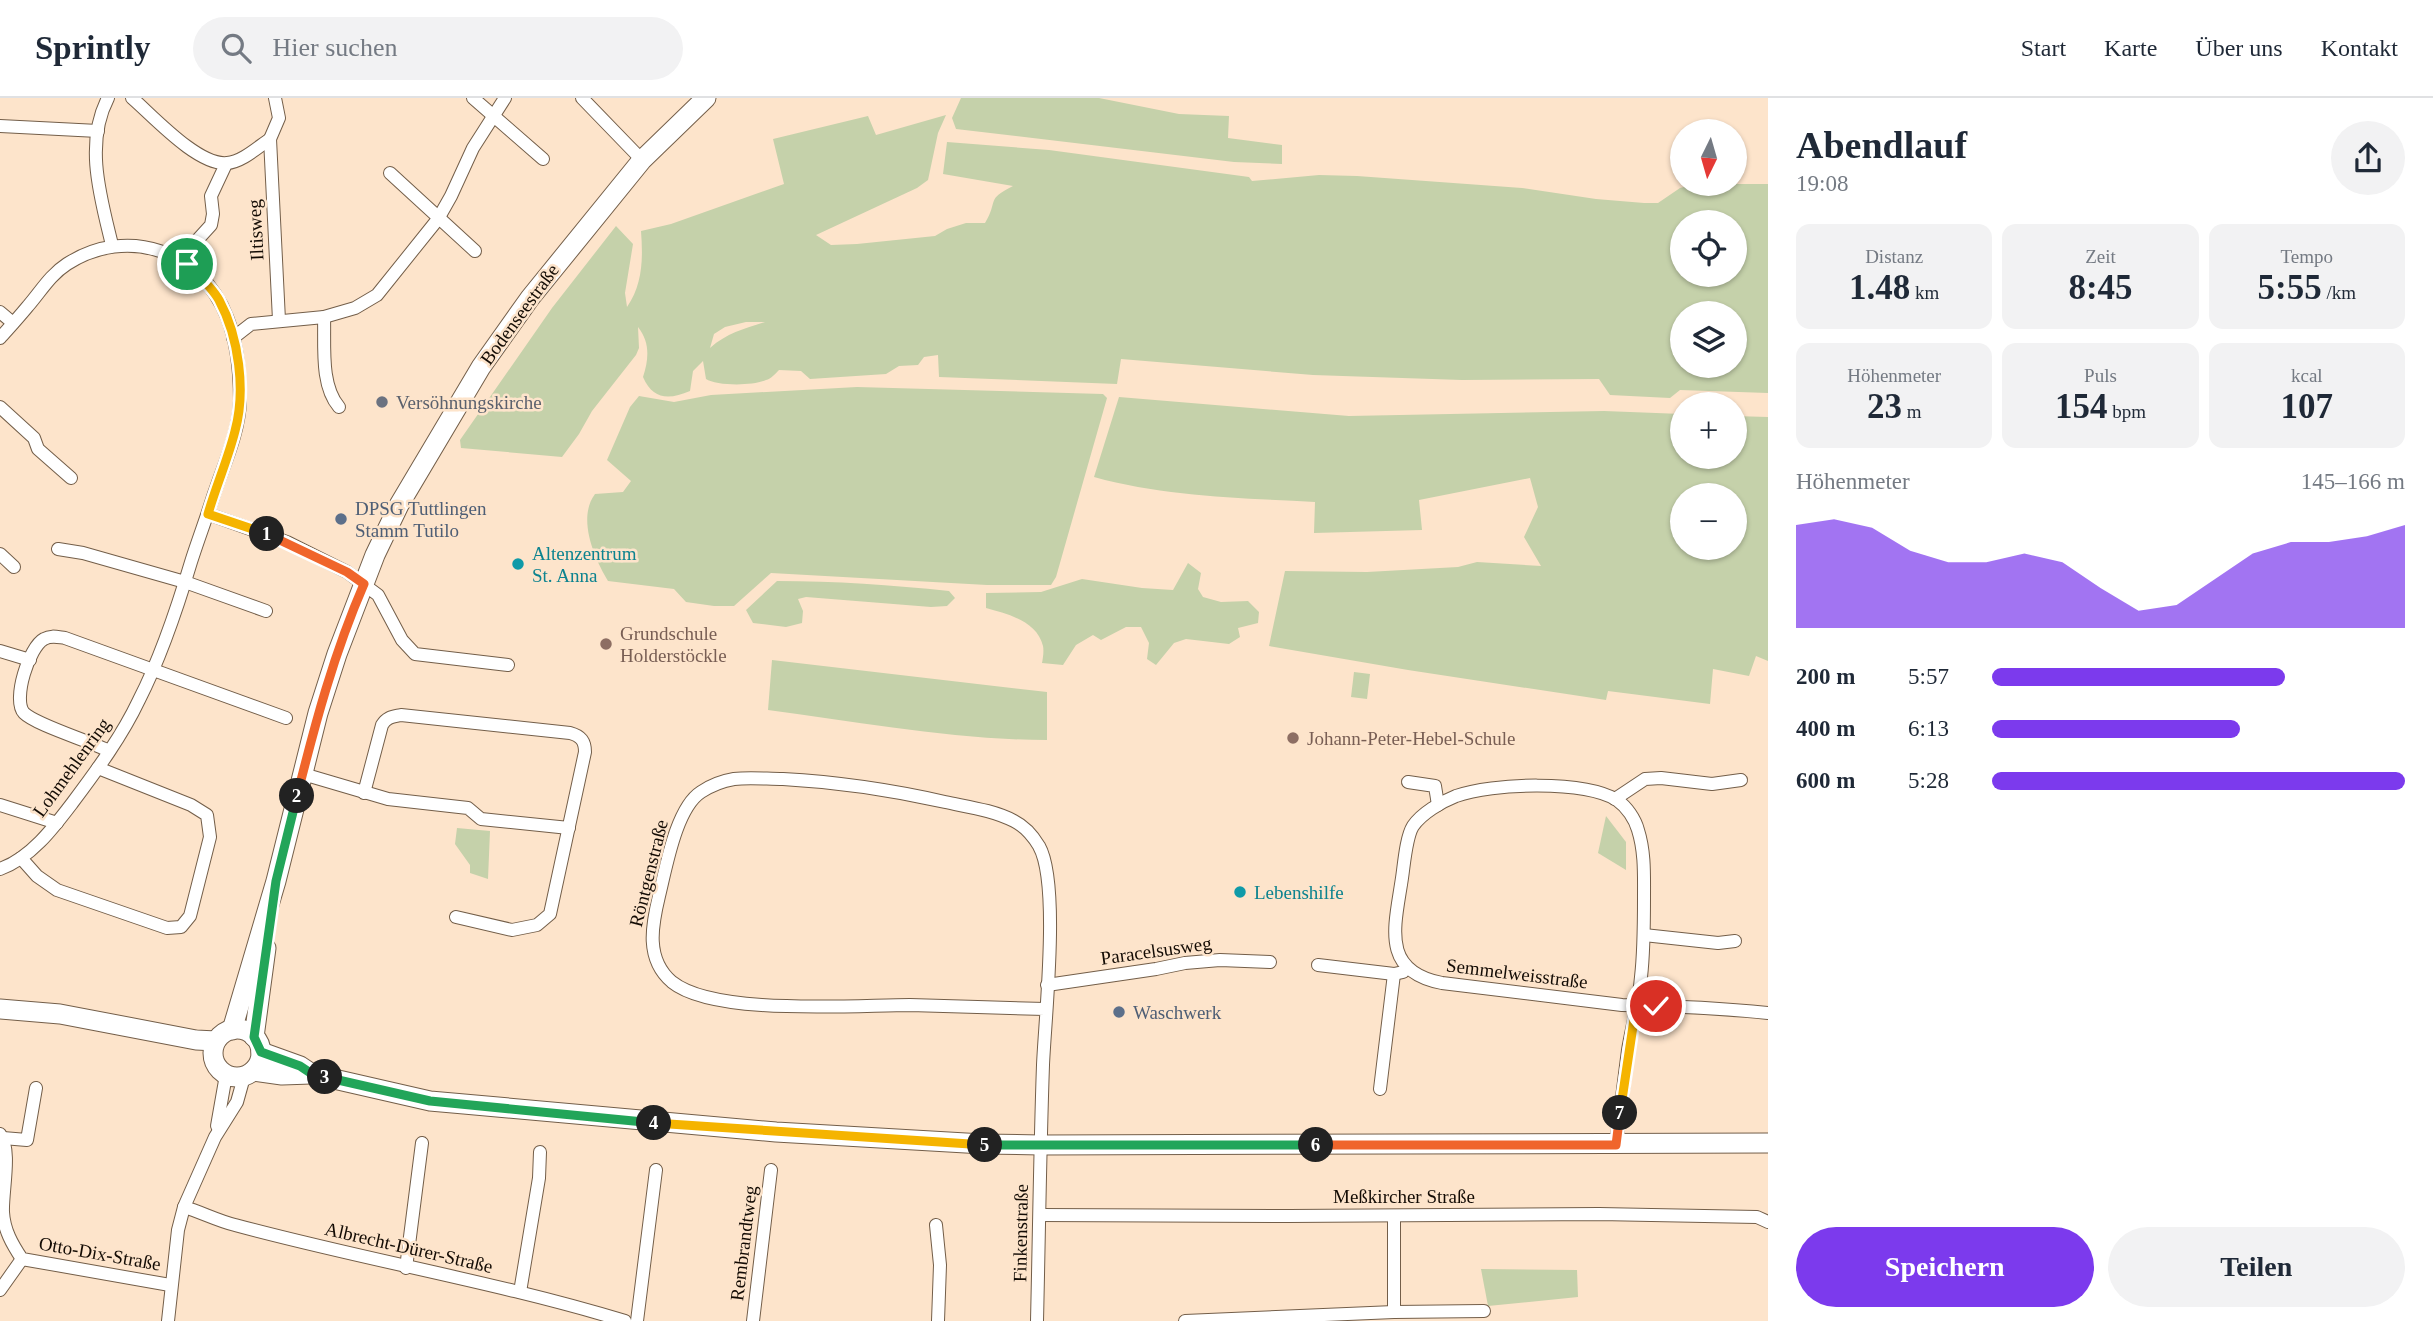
<!DOCTYPE html>
<html lang="de">
<head>
<meta charset="utf-8">
<style>
  body { margin:0; font-family:Georgia,serif; background:#f2f2f3; color:#1f2937; height:100vh; display:flex; flex-direction:column; font-size:26px; white-space:nowrap }
  * { box-sizing:border-box; margin:0 }
  p { font-size:23px; color:#747a83 }
  .icon { flex:none; width:38px; height:38px; fill:none; stroke:currentColor; stroke-width:2; stroke-linecap:round; stroke-linejoin:round }
  .map { position:relative; flex:1; overflow:hidden }
  .sheet { display:flex; flex-direction:column; background:#fff; width:665px }
  .sheet>* { flex:none }
  .needle { width:46px; rotate:185deg }
  .tools { position:absolute; left:1670px; top:21px; display:grid; gap:14px }
  .tools a { display:grid; place-items:center; width:77px; height:77px; border-radius:50%; background:#fff; box-shadow:0 2px 5px #0004; font-size:35px }
  .pin { position:absolute; display:grid; place-items:center; width:60px; height:60px; color:#fff; margin:-30px; border:4px solid #fff; border-radius:50%; box-shadow:0 2px 7px #0007 }
  .km { position:absolute; width:35px; height:35px; margin:-18px; border-radius:50%; background:#222; color:#fff; font-size:19px; line-height:35px; text-align:center }
  .round { display:grid; place-items:center; flex:none; width:74px; height:74px; border-radius:37px; background:#f2f2f3 }
  .head { display:flex; align-items:center; justify-content:space-between; height:119px; padding:0 28px }
  h1 { font-size:38px; font-weight:600; line-height:52px }
  .metrics { display:grid; grid-template-columns:repeat(3,1fr); gap:10px; height:119px; padding:7px 28px }
  .metrics div { display:grid; align-content:center; border-radius:14px; background:#f2f2f3; text-align:center }
  .metrics b { font-size:35px; font-weight:600 }
  .metrics small { font-size:19px; font-weight:400 }
  .metrics p { font-size:19px }
  .chart { height:196px; padding:14px 28px }
  .chart p { display:flex; justify-content:space-between }
  .chart svg { width:100%; height:126px; margin-top:7px; fill:#7c3aed; opacity:.7 }
  .action { display:flex; gap:14px; margin-top:auto; padding:14px 28px }
  .action a { flex:1; height:80px; border-radius:42px; background:#7c3aed; color:#fff; font-size:28px; font-weight:600; line-height:80px; text-align:center }
  .action a+a { background:#f2f2f3; color:#1f2937 }
  ul { padding:0 28px; list-style:none; font-size:23px }
  li { display:grid; grid-template-columns:112px 84px 1fr; align-items:center; height:52px }
  li i { height:18px; border-radius:9px; background:#7c3aed }
  header { display:flex; align-items:center; gap:42px; box-sizing:border-box; height:98px; padding:0 35px; background:#fff; border-bottom:2px solid #e0e1e3 }
  header strong { font-size:33px }
  nav { display:flex; gap:38px; margin-inline-start:auto; font-size:24px }
  .search { width:490px; height:63px; background:#f2f2f3; display:flex; align-items:center; gap:18px; box-sizing:border-box; padding:0 24px; border-radius:38px; color:#747a83; font-size:26px }
  main { display:flex; flex:1; min-height:0 }
  .map>svg:first-child { display:block }
  .green { fill:#c5d1aa; fill-rule:evenodd }
  .lines { fill:none; stroke-linecap:round; stroke-linejoin:round }
  .street-casing { stroke:#735e49; stroke-width:14 }
  .secondary-casing { stroke:#735e49; stroke-width:21 }
  .street { stroke:#fff; stroke-width:12 }
  .secondary { stroke:#fff; stroke-width:19 }
  .split-1-casing { stroke:#fff; stroke-width:14 }
  .split-2-casing { stroke:#fff; stroke-width:14 }
  .split-3-casing { stroke:#fff; stroke-width:14 }
  .split-4-casing { stroke:#fff; stroke-width:14 }
  .split-5-casing { stroke:#fff; stroke-width:14 }
  .split-6-casing { stroke:#fff; stroke-width:14 }
  .split-7-casing { stroke:#fff; stroke-width:14 }
  .split-8-casing { stroke:#fff; stroke-width:14 }
  .split-1 { stroke:#f5b400; stroke-width:9 }
  .split-2 { stroke:#f0652b; stroke-width:9 }
  .split-3 { stroke:#22a559; stroke-width:9 }
  .split-4 { stroke:#22a559; stroke-width:9 }
  .split-5 { stroke:#f5b400; stroke-width:9 }
  .split-6 { stroke:#22a559; stroke-width:9 }
  .split-7 { stroke:#f0652b; stroke-width:9 }
  .split-8 { stroke:#f5b400; stroke-width:9 }
  .worship-dot { fill:#6b7280; stroke:#fde4cb; stroke-width:2.5 }
  .service-dot { fill:#5c6f8a; stroke:#fde4cb; stroke-width:2.5 }
  .culture-dot { fill:#0f9aa8; stroke:#fde4cb; stroke-width:2.5 }
  .education-dot { fill:#8d6e63; stroke:#fde4cb; stroke-width:2.5 }
  .labels { text-anchor:middle; stroke-width:5; stroke-linejoin:round; paint-order:stroke }
  .street-label { font-size:19px; fill:#130b04; stroke:#fde4cb }
  .worship-label { font-size:19px; fill:#5b616d; stroke:#fde4cb; text-anchor:start }
  .service-label { font-size:19px; fill:#4e5e75; stroke:#fde4cb; text-anchor:start }
  .culture-label { font-size:19px; fill:#0d838f; stroke:#fde4cb; text-anchor:start }
  .education-label { font-size:19px; fill:#785e54; stroke:#fde4cb; text-anchor:start }
</style>
</head>
<body>
<header>
<strong>Sprintly</strong>
<div class="search"><svg class="icon" aria-label="search" viewBox="0 0 24 24"><circle cx="10" cy="10" r="6"/><path d="M15 15l6 6"/></svg>Hier suchen</div>
<nav><a>Start</a><a>Karte</a><a>Über uns</a><a>Kontakt</a></nav>
</header>
<main>
<div class="map">
<svg width="1768" height="1223" viewBox="0 0 1768 1223">
  <rect width="100%" height="100%" fill="#fde4cb"/>
  <!-- green -->
  <g class="green">
    <polygon points="961,0 1099,0 1179,16 1229,18 1228,40 1282,47 1282,66 1234,64 956,31 952,20"/>
    <path d="M946,17L938,35L928,82L917,90L816,137L831,147L857,146L935,138L947,131L966,125H985C999,102 985,102 1013,88L943,76L947,44L1049,52L1249,79L1252,83L1319,77L1357,78L1522,90L1596,101L1644,105H1658L1680,90L1696,86H1768V295L1680,292L1670,300L1610,297L1599,281L1462,282L1313,277L1121,261L1117,286L939,279L938,257L924,259L918,267L899,268L886,276L810,281L801,273L779,272C776,275 771,281 766,282C754,288 716,288 706,281L703,263L693,273L690,293C669,302 653,302 643,279C649,261 650,244 638,229L639,250L636,257L592,313L579,336L562,359L461,350L460,342L552,210L616,128L633,146L625,195L627,209C643,186 643,160 641,133L671,126L784,86L773,41L868,18L876,37ZM1682,124H1734V177H1682ZM1682,215H1734V268H1682ZM746,224H765C744,231 727,235 710,250L714,236L725,229Z"/>
    <path d="M857,289L1103,296L1107,300L1056,479L1051,487H987L771,475L734,508H714L686,504L674,491L608,483C594,460 577,420 595,396L623,394L631,383L607,362L630,309L639,298L674,304L711,297Z"/>
    <path d="M1119,299L1349,318L1604,313L1682,316V359H1734V318L1768,319V563L1756,558L1749,578L1713,571L1710,606L1608,593L1606,602L1408,572L1269,548L1285,473L1367,474L1458,469L1477,464L1541,468L1524,439L1538,409L1530,380L1419,402L1422,432L1314,435L1315,404C1241,400 1166,399 1094,379ZM1682,397H1734V450H1682Z"/>
    <path d="M1188,465L1201,475L1198,491L1203,499L1221,504L1248,503L1259,514L1258,525L1238,530L1240,539L1229,546L1186,541L1174,545L1156,567L1147,561L1149,545L1141,529H1126L1101,542L1093,537L1076,547L1063,567L1042,565C1043,560 1044,553 1043,548C1037,523 1008,516 986,510V495L1041,494L1082,481L1142,490L1173,492Z"/>
    <path d="M777,483C835,483 892,487 949,493L955,500L947,508L931,509L806,499L798,501L803,513L802,525L786,529L753,525L746,512Z"/>
    <path d="M772,562L1047,594V642C954,642 860,624 768,612Z"/>
    <polygon points="1354,574 1370,576 1367,601 1351,599"/>
    <polygon points="1606,718 1626,744 1626,772 1598,755"/>
    <polygon points="457,730 490,733 488,781 470,775 470,767 455,746"/>
    <polygon points="1481,1171 1577,1172 1578,1199 1488,1208"/>
  </g>
  <g class="lines">
    <!-- street casing -->
    <g class="street-casing">
      <g id="street">
        <path d="M108,0C84,46 101,101 112,147"/>
        <path d="M132,0C153,18 198,68 227,65C242,64 258,49 270,41"/>
        <polyline points="275,0 279,20 270,41 279,222"/>
        <polyline points="473,0 543,61"/>
        <polyline points="582,0 642,62"/>
        <polyline points="0,28 98,33"/>
        <polyline points="390,75 475,153"/>
        <polyline points="180,161 211,127 213,116 211,98 226,66"/>
        <polyline points="0,214 13,225"/>
        <path d="M324,219C325,247 320,287 339,309"/>
        <path d="M0,240C9,230 19,219 28,208C41,193 50,177 67,166C128,127 201,153 227,219C237,244 240,277 240,303C239,336 223,368 213,399C206,421 198,442 191,464C177,511 161,559 139,602C122,638 97,672 73,704C54,729 31,760 0,771"/>
        <polyline points="233,240 251,226 324,219 355,210 377,197 438,121 451,98 473,50 505,0"/>
        <polyline points="0,309 34,340 38,351 71,380"/>
        <polyline points="208,416 287,444 347,474 378,497 402,542 415,556 508,567"/>
        <polyline points="58,451 83,455 185,484 266,513"/>
        <polyline points="0,456 14,469"/>
        <polyline points="0,553 30,562"/>
        <path d="M109,653C90,643 36,627 24,615C12,602 29,549 44,541C51,537 57,539 65,540L286,620"/>
        <polyline points="303,676 388,701 468,710 481,721 569,730"/>
        <polyline points="1408,684 1435,688 1438,707"/>
        <path d="M364,695L382,627C387,619 392,619 401,617L570,635C581,638 585,643 585,654L550,816L537,827L512,832L456,819"/>
        <polyline points="1615,701 1645,681 1661,680 1712,686 1741,682"/>
        <polyline points="0,707 57,725"/>
        <polyline points="21,760 37,778 57,792 167,830 181,829 190,818 210,739 207,717 191,707 98,670"/>
        <polyline points="1644,837 1718,845 1735,843"/>
        <polyline points="1318,867 1394,876 1403,874"/>
        <polyline points="1047,887 1156,871 1185,865 1220,862 1270,864"/>
        <polyline points="1380,991 1394,876"/>
        <polyline points="217,1028 226,977"/>
        <path d="M0,1036C12,1052 2,1094 3,1114C4,1132 12,1146 22,1161L170,1187"/>
        <polyline points="3,1040 27,1042 36,990"/>
        <path d="M1616,1047C1620,1015 1624,984 1628,952C1632,928 1639,904 1641,879C1644,853 1644,826 1644,800C1644,777 1645,754 1638,732C1635,721 1627,709 1617,702C1584,682 1492,685 1456,698C1441,704 1422,715 1413,728C1406,739 1404,767 1402,780C1395,828 1380,873 1442,885L1622,907C1671,908 1720,910 1768,915"/>
        <path d="M184,1109C201,1114 218,1123 235,1127C364,1162 497,1184 625,1223"/>
        <polyline points="1040,1117 1289,1118 1599,1116 1757,1119 1768,1124"/>
        <polyline points="936,1127 940,1167 938,1223"/>
        <polyline points="406,1170 422,1045"/>
        <polyline points="0,1192 22,1161"/>
        <polyline points="520,1194 539,1080 540,1054"/>
        <polyline points="1394,1214 1394,1118"/>
        <polyline points="168,1223 178,1132 184,1109 215,1039 237,1004 244,979"/>
        <polyline points="637,1223 656,1072"/>
        <polyline points="753,1223 771,1072"/>
        <path d="M1037,1223C1039,1138 1040,1052 1043,967C1045,919 1060,785 1039,748C1033,738 1024,728 1014,723C993,712 968,709 945,704C892,692 838,684 783,681C767,681 750,679 734,681C722,683 710,688 701,694C676,710 666,770 659,798C652,827 645,861 672,884C714,918 854,907 910,907C955,908 1000,910 1045,911"/>
        <polyline points="1185,1223 1394,1214 1484,1213"/>
      </g>
    </g>
    <!-- secondary casing -->
    <g class="secondary-casing">
      <g id="secondary">
        <polyline points="0,911 60,916 196,942 216,943"/>
        <circle cx="237" cy="955" r="24"/>
        <polyline points="232,932 276,783 318,615 337,556 375,457 399,407 481,269 530,200 642,62 706,0"/>
        <polyline points="254,939 266,850"/>
        <polyline points="261,954 300,968 312,976 430,1003 464,1006 776,1034 983,1046 1041,1047 1768,1045"/>
        <polyline points="253,973 282,977 311,976"/>
      </g>
    </g>
    <!-- street -->
    <use href="#street" class="street"/>
    <!-- secondary -->
    <use href="#secondary" class="secondary"/>
  </g>
  <g class="lines">
    <!-- split-1 casing -->
    <g class="split-1-casing">
      <path id="split-1" d="M187,166C198,177 211,188 219,202C239,239 246,293 235,333C228,361 216,388 208,416L267,436"/>
    </g>
    <!-- split-2 casing -->
    <g class="split-2-casing">
      <path id="split-2" d="M267,436L347,474L364,486C334,555 315,626 297,698"/>
    </g>
    <!-- split-3 casing -->
    <g class="split-3-casing">
      <polyline id="split-3" points="297,698 276,783 254,939 261,954 300,968 312,976 325,979"/>
    </g>
    <!-- split-4 casing -->
    <g class="split-4-casing">
      <polyline id="split-4" points="325,979 430,1003 654,1025"/>
    </g>
    <!-- split-5 casing -->
    <g class="split-5-casing">
      <polyline id="split-5" points="654,1025 985,1047"/>
    </g>
    <!-- split-6 casing -->
    <g class="split-6-casing">
      <polyline id="split-6" points="985,1047 1316,1047"/>
    </g>
    <!-- split-7 casing -->
    <g class="split-7-casing">
      <polyline id="split-7" points="1316,1047 1616,1047 1620,1015"/>
    </g>
    <!-- split-8 casing -->
    <g class="split-8-casing">
      <polyline id="split-8" points="1620,1015 1636,908 1656,908"/>
    </g>
    <!-- split-1 -->
    <use href="#split-1" class="split-1"/>
    <!-- split-2 -->
    <use href="#split-2" class="split-2"/>
    <!-- split-3 -->
    <use href="#split-3" class="split-3"/>
    <!-- split-4 -->
    <use href="#split-4" class="split-4"/>
    <!-- split-5 -->
    <use href="#split-5" class="split-5"/>
    <!-- split-6 -->
    <use href="#split-6" class="split-6"/>
    <!-- split-7 -->
    <use href="#split-7" class="split-7"/>
    <!-- split-8 -->
    <use href="#split-8" class="split-8"/>
  </g>
  <!-- markers -->
  <circle class="worship-dot" cx="382" cy="304" r="7"/>
  <g class="service-dot">
    <circle cx="341" cy="421" r="7"/>
    <circle cx="1119" cy="914" r="7"/>
  </g>
  <g class="culture-dot">
    <circle cx="518" cy="466" r="7"/>
    <circle cx="1240" cy="794" r="7"/>
  </g>
  <g class="education-dot">
    <circle cx="606" cy="546" r="7"/>
    <circle cx="1293" cy="640" r="7"/>
  </g>
  <g class="labels">
    <!-- street labels -->
    <g class="street-label">
      <text transform="translate(255 132) rotate(-93)" y="7">Iltisweg</text>
      <text transform="translate(519 216) rotate(-54)" y="7">Bodenseestraße</text>
      <text transform="translate(71 669) rotate(-54)" y="7">Lohmehlenring</text>
      <text transform="translate(648 775) rotate(-76)" y="7">Röntgenstraße</text>
      <text transform="translate(1156 852) rotate(-8)" y="7">Paracelsusweg</text>
      <text transform="translate(1517 875) rotate(7)" y="7">Semmelweisstraße</text>
      <text x="1404" y="1105">Meßkircher Straße</text>
      <text transform="translate(1020 1135) rotate(-89)" y="7">Finkenstraße</text>
      <text transform="translate(743 1145) rotate(-83)" y="7">Rembrandtweg</text>
      <text transform="translate(409 1149) rotate(13)" y="7">Albrecht-Dürer-Straße</text>
      <text transform="translate(100 1155) rotate(10)" y="7">Otto-Dix-Straße</text>
    </g>
    <!-- worship labels -->
    <g class="worship-label">
      <text x="396" y="311">Versöhnungskirche</text>
    </g>
    <!-- service labels -->
    <g class="service-label">
      <text x="355" y="417">DPSG Tuttlingen<tspan x="355" dy="22">Stamm Tutilo</tspan></text>
      <text x="1133" y="921">Waschwerk</text>
    </g>
    <!-- culture labels -->
    <g class="culture-label">
      <text x="532" y="462">Altenzentrum<tspan x="532" dy="22">St. Anna</tspan></text>
      <text x="1254" y="801">Lebenshilfe</text>
    </g>
    <!-- education labels -->
    <g class="education-label">
      <text x="620" y="542">Grundschule<tspan x="620" dy="22">Holderstöckle</tspan></text>
      <text x="1307" y="647">Johann-Peter-Hebel-Schule</text>
    </g>
  </g>
</svg>
<div class="tools">
<a><svg class="needle" viewBox="-14 -14 28 28"><path d="M0-13l5 13h-10z" fill="#e53935"/><path d="M0 13l5-13h-10z" fill="#747a83"/></svg></a>
<a><svg class="icon" aria-label="locate" viewBox="0 0 24 24"><circle cx="12" cy="12" r="6"/><path d="M12 2v4M12 18v4M2 12h4M18 12h4"/></svg></a>
<a><svg class="icon" aria-label="layers" viewBox="0 0 24 24"><path d="M12 4l9 5-9 5-9-5zM3 14l9 5 9-5"/></svg></a>
<a>+</a>
<a>−</a>
</div>
<div class="pin" style="left:187px;top:166px;background:#1e9e55"><svg class="icon" aria-label="arrive" viewBox="0 0 24 24"><path d="M6 21V4h12l-3 4 3 4H6"/></svg></div>
<div class="pin" style="left:1656px;top:908px;background:#d93025"><svg class="icon" aria-label="check" viewBox="0 0 24 24"><path d="M5 12l5 5 9-10"/></svg></div>
<b class="km" style="left:267px;top:436px">1</b>
<b class="km" style="left:297px;top:698px">2</b>
<b class="km" style="left:325px;top:979px">3</b>
<b class="km" style="left:654px;top:1025px">4</b>
<b class="km" style="left:985px;top:1047px">5</b>
<b class="km" style="left:1316px;top:1047px">6</b>
<b class="km" style="left:1620px;top:1015px">7</b>
</div>
<section class="sheet">
<div class="head"><div><h1>Abendlauf</h1><p>19:08</p></div><a class="round"><svg class="icon" aria-label="share" viewBox="0 0 24 24"><path d="M12 15V3M7 8l5-5 5 5M5 13v7h14v-7"/></svg></a></div>
<div class="metrics">
<div><p>Distanz</p><b>1.48<small> km</small></b></div>
<div><p>Zeit</p><b>8:45</b></div>
<div><p>Tempo</p><b>5:55<small> /km</small></b></div>
</div>
<div class="metrics">
<div><p>Höhenmeter</p><b>23<small> m</small></b></div>
<div><p>Puls</p><b>154<small> bpm</small></b></div>
<div><p>kcal</p><b>107</b></div>
</div>
<div class="chart"><p><span>Höhenmeter</span>145–166 m</p>
<svg viewBox="0 0 160 44" preserveAspectRatio="none"><path d="M0 44V8L10 6L20 9L30 17L40 21L50 21L60 18L70 21L80 30L90 38L100 36L110 27L120 18L130 14L140 14L150 12L160 8V44z"/></svg>
</div>
<ul>
<li><b>200 m</b>5:57<i style="width:71%"></i></li>
<li><b>400 m</b>6:13<i style="width:60%"></i></li>
<li><b>600 m</b>5:28<i style="width:100%"></i></li>
</ul>
<div class="action"><a>Speichern</a><a>Teilen</a></div>
</section>
</main>
</body>
</html>
